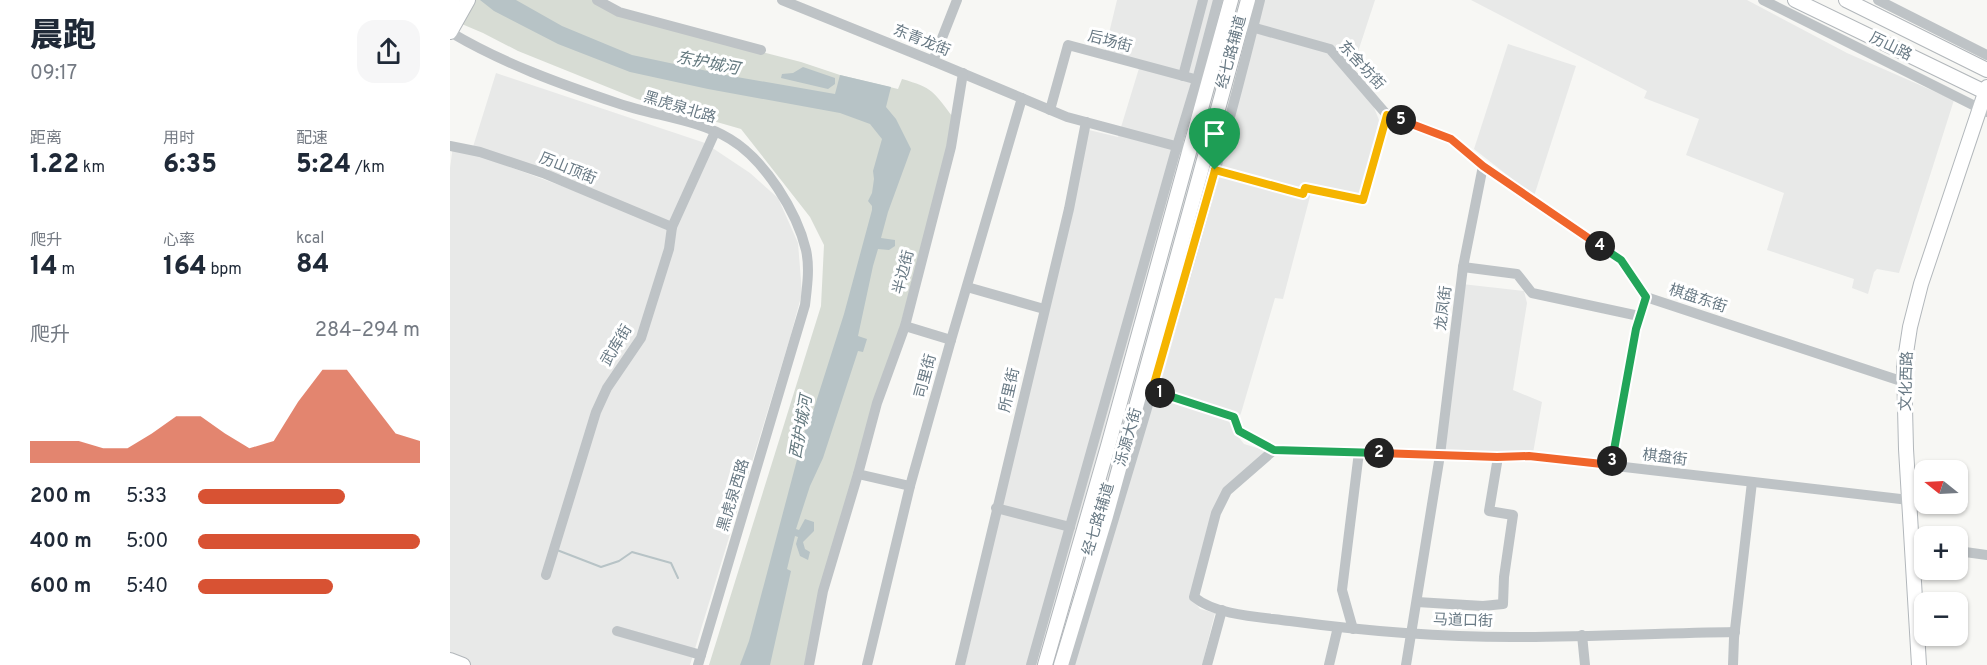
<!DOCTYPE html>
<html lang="zh">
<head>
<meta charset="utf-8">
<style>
  body { margin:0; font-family:Overpass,"Noto Sans SC",sans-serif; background:#f6f6f7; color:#1f2937; height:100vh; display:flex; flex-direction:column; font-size:22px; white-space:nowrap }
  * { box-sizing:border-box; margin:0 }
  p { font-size:20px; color:#747a83 }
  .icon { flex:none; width:33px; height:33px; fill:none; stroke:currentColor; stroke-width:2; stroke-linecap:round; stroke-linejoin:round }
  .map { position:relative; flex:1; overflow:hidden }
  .sheet { display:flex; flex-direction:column; background:#fff; width:450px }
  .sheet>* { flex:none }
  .needle { width:39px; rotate:288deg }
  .controls { position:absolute; left:1464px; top:460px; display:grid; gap:12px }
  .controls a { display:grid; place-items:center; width:54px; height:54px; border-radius:12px; background:#fff; box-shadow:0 2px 4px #0004; font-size:30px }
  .pin { position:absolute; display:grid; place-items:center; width:51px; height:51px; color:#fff; margin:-62px -26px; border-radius:50% 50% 50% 0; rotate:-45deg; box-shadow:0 0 6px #0007 }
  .pin .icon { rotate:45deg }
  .km { position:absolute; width:30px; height:30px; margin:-15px; border-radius:50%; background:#222; color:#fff; font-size:16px; line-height:30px; text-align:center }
  .round { display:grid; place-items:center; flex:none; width:63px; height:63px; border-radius:18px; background:#f6f6f7 }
  .head { display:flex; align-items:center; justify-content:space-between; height:102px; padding:0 30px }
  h1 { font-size:33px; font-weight:800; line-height:45px }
  .metrics { display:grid; grid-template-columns:repeat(3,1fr); gap:9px; height:102px; padding:6px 30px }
  .metrics div { display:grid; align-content:center }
  .metrics b { font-size:26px; font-weight:800 }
  .metrics small { font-size:16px; font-weight:400 }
  .metrics p { font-size:16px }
  .chart { height:168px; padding:12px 30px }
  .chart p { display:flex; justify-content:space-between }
  .chart svg { width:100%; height:108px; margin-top:6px; fill:#d85233; opacity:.7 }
  ul { padding:0 30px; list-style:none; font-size:20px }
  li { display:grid; grid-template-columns:96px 72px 1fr; align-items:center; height:45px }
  li i { height:15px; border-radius:8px; background:#d85233 }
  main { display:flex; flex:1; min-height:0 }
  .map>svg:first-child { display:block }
  .built { fill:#e8e9e8 }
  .green { fill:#d7dcd4 }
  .water { fill:#b7c3c6 }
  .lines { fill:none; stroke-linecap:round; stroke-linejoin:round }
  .stream { stroke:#b7c3c6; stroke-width:2 }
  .major-casing { stroke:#b2b7bb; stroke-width:16 }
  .minor { stroke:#bec3c6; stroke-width:10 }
  .major { stroke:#fff; stroke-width:14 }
  .split-1-casing { stroke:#fff; stroke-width:12 }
  .split-2-casing { stroke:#fff; stroke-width:12 }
  .split-3-casing { stroke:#fff; stroke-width:12 }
  .split-4-casing { stroke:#fff; stroke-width:12 }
  .split-5-casing { stroke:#fff; stroke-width:12 }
  .split-6-casing { stroke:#fff; stroke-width:12 }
  .split-1 { stroke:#f5b400; stroke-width:8 }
  .split-2 { stroke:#22a559; stroke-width:8 }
  .split-3 { stroke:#f0652b; stroke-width:8 }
  .split-4 { stroke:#22a559; stroke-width:8 }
  .split-5 { stroke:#f0652b; stroke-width:8 }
  .split-6 { stroke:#f5b400; stroke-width:8 }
  .labels { text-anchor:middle; stroke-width:6; stroke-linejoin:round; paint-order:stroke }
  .street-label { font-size:15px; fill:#687984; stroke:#fff }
  .water-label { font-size:16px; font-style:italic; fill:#64797f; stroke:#fff }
</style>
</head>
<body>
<main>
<section class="sheet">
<div class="head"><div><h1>晨跑</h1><p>09:17</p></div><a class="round"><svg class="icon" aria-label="share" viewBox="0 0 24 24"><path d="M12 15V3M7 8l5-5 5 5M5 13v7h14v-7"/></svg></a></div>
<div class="metrics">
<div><p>距离</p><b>1.22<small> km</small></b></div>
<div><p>用时</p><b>6:35</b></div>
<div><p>配速</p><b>5:24<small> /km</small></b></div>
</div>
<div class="metrics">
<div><p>爬升</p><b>14<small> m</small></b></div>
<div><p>心率</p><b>164<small> bpm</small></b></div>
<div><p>kcal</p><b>84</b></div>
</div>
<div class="chart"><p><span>爬升</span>284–294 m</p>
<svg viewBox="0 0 160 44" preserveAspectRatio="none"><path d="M0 44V35L10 35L20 35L30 38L40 38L50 32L60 25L70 25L80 32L90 38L100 35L110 19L120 6L130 6L140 19L150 32L160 35V44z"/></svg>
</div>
<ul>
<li><b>200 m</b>5:33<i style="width:66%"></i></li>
<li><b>400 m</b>5:00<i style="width:100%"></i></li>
<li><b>600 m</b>5:40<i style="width:61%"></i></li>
</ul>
</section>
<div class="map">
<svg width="1537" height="665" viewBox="0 0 1537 665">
  <rect width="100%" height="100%" fill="#f7f7f4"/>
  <!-- built -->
  <g class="built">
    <polygon points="667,0 925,0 900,76 921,100 929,120 909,199 862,189 833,299 825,298 791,413 783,430 794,444 817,451 773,489 741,599 750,609 765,613 752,665 515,665 639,130 668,137 690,65 654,54"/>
    <polygon points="1021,0 1297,0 1397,53 1504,100 1449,273 1427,269 1424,272 1418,294 1402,288 1404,279 1317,250 1334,193 1236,155 1249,119 1194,98 1197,91"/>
    <polygon points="1058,44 1126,66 1084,196 1024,149"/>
    <polygon points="46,73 255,143 300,173 328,198 348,243 352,293 340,338 240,665 0,665 0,168 3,146 155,202 22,150"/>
    <polygon points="1012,284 1074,291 1077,303 1063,390 1092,402 1083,453 994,454"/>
  </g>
  <!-- green -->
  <path class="green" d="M0,0H142L169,15L351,62L390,75L448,89L452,79C483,88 483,91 502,116L496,161L356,665H259L371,306L374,245L360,217L291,129L187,99L68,51L33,33L0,19Z"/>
  <!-- water -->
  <g class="water">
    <polygon points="30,0 66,0 112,26 182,55 281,76 385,94 390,75 441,87 436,107 446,119 461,149 438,212 431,238 445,240 445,246 439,250 428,249 423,266 408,336 417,339 413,352 408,351 373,458 360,486 346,529 349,530 355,519 364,522 364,531 353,542 355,549 360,552 358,560 350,556 346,544 348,537 345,536 337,569 341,571 320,665 290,665 299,641 353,437 358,421 360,421 394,314 422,210 422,206 418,201 422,193 424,179 423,171 432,139 420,124 390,113 258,89 180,72 108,44 44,11"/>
    <polygon points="353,67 385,78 385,84 378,89 331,78 332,74 343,73"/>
  </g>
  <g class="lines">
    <!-- stream -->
    <polyline class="stream" points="107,550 151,567 169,561 182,552 221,563 228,578"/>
    <!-- major casing -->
    <g class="major-casing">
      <g id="major">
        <polyline points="1345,0 1537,93"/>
        <polyline points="1396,0 1537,70"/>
        <polyline points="1,25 3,0"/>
        <polyline points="0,32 18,0"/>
        <polyline points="0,660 13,665"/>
        <polyline points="595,665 658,446 781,0"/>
        <polyline points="611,665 656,516 798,0"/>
        <polyline points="1469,665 1456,449 1454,366 1460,327 1471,284 1537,87"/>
      </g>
    </g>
    <!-- minor -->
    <g class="minor">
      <polyline points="147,0 169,12 311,50"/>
      <polyline points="332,0 483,61 617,117 733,148"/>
      <polyline points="1313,0 1537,112"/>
      <polyline points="1428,0 1537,55"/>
      <polyline points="798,26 880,49 937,115 1001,139 1033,166 1171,260 1196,297"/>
      <path d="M0,32C52,63 110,84 167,103C204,116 247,119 280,139C315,160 347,212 356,250C360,268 357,287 355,305L248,665"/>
      <polyline points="483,61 507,0"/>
      <polyline points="733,76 753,0"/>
      <polyline points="600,110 618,45 752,81"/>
      <polyline points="0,146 30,152 93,173 222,227"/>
      <polyline points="765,170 853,194 855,188 913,200 937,115"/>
      <polyline points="1013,267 1067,274 1082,293 1189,316"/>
      <polyline points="517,287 594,309"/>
      <polyline points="1196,297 1454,382"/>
      <polyline points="455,326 501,340"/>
      <polyline points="702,391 784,417 789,431 824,450 1048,457 1079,456 1459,500"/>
      <path d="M824,450L777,491L766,513L744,597C767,616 811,617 840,621C914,631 988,637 1062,637C1136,637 1211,633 1285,632"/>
      <polyline points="1161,465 1186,329 1196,297"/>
      <polyline points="408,474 460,486"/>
      <polyline points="546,508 620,527"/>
      <polyline points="1462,544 1474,546"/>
      <polyline points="1508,551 1537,555"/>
      <polyline points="96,575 146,412 157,388 191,338 219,249 222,227 265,132"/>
      <polyline points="967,602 1033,606 1053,604 1054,577 1063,515 1039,511 1048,457"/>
      <polyline points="903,629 892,590 909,452"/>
      <polyline points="167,631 251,655"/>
      <polyline points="1132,635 1135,665"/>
      <polyline points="359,665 373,591 408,474 427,403 455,326 501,147 513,73"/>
      <polyline points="417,665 460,486 501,340 572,98"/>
      <polyline points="510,665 619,209 636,122"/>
      <polyline points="581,665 727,146 747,80 768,0"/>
      <path d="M620,665C686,444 755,224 810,0"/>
      <polyline points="757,665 772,610"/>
      <polyline points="879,665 888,627"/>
      <polyline points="956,665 990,455 1013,267 1033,166"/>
      <polyline points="1283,665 1284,638 1302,482"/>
    </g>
    <!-- major -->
    <use href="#major" class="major"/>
  </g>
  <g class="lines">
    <!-- split-1 casing -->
    <g class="split-1-casing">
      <polyline id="split-1" points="710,393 702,391 765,170"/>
    </g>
    <!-- split-2 casing -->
    <g class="split-2-casing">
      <polyline id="split-2" points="710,393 784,417 789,431 824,450 929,453"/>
    </g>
    <!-- split-3 casing -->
    <g class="split-3-casing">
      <polyline id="split-3" points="929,453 1047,457 1079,456 1161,465 1162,461"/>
    </g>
    <!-- split-4 casing -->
    <g class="split-4-casing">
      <polyline id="split-4" points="1150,246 1171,260 1196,297 1186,329 1162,461"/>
    </g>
    <!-- split-5 casing -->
    <g class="split-5-casing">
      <polyline id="split-5" points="951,120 1001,139 1033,166 1150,246"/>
    </g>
    <!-- split-6 casing -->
    <g class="split-6-casing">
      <polyline id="split-6" points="765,170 853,194 855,188 913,200 937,115 951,120"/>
    </g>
    <!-- split-1 -->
    <use href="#split-1" class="split-1"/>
    <!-- split-2 -->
    <use href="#split-2" class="split-2"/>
    <!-- split-3 -->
    <use href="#split-3" class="split-3"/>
    <!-- split-4 -->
    <use href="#split-4" class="split-4"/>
    <!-- split-5 -->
    <use href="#split-5" class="split-5"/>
    <!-- split-6 -->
    <use href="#split-6" class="split-6"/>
  </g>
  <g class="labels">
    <!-- street labels -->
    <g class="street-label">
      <text transform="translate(472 40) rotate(22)" y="5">东青龙街</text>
      <text transform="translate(660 41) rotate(15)" y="5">后场街</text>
      <text transform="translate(1441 46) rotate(26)" y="5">历山路</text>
      <text transform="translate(781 52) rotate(-75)" y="5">经七路辅道</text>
      <text transform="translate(912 65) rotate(47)" y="5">东舍坊街</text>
      <text transform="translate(230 107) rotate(17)" y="5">黑虎泉北路</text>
      <text transform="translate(118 168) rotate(22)" y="5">历山顶街</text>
      <text transform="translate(453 272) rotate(-76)" y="5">半边街</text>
      <text transform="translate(1248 298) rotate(18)" y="5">棋盘东街</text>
      <text transform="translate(993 308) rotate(-83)" y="5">龙凤街</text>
      <text transform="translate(166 345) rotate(-59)" y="5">武库街</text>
      <text transform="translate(475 376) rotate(-75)" y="5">司里街</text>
      <text transform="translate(1456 381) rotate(-88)" y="5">文化西路</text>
      <text transform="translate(559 390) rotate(-77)" y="5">所里街</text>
      <text transform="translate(678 437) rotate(-74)" y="5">泺源大街</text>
      <text transform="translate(1215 457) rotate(7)" y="5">棋盘街</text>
      <text transform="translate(283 495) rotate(-73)" y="5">黑虎泉西路</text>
      <text transform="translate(648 519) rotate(-73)" y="5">经七路辅道</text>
      <text transform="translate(1013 620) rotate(2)" y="5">马道口街</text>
    </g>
    <!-- water labels -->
    <g class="water-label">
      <text transform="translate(258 62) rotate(11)" y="6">东护城河</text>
      <text transform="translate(350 427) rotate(-80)" y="6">西护城河</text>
    </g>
  </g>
</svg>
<div class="controls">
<a><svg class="needle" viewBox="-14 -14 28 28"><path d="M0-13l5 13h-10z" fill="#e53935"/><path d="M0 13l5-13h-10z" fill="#747a83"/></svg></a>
<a>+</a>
<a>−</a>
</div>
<div class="pin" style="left:765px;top:170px;background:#1e9e55"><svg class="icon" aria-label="arrive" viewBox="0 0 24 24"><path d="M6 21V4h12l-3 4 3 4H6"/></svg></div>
<b class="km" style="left:710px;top:393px">1</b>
<b class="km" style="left:929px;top:453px">2</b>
<b class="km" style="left:1162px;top:461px">3</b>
<b class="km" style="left:1150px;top:246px">4</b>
<b class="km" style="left:951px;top:120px">5</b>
</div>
</main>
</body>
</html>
